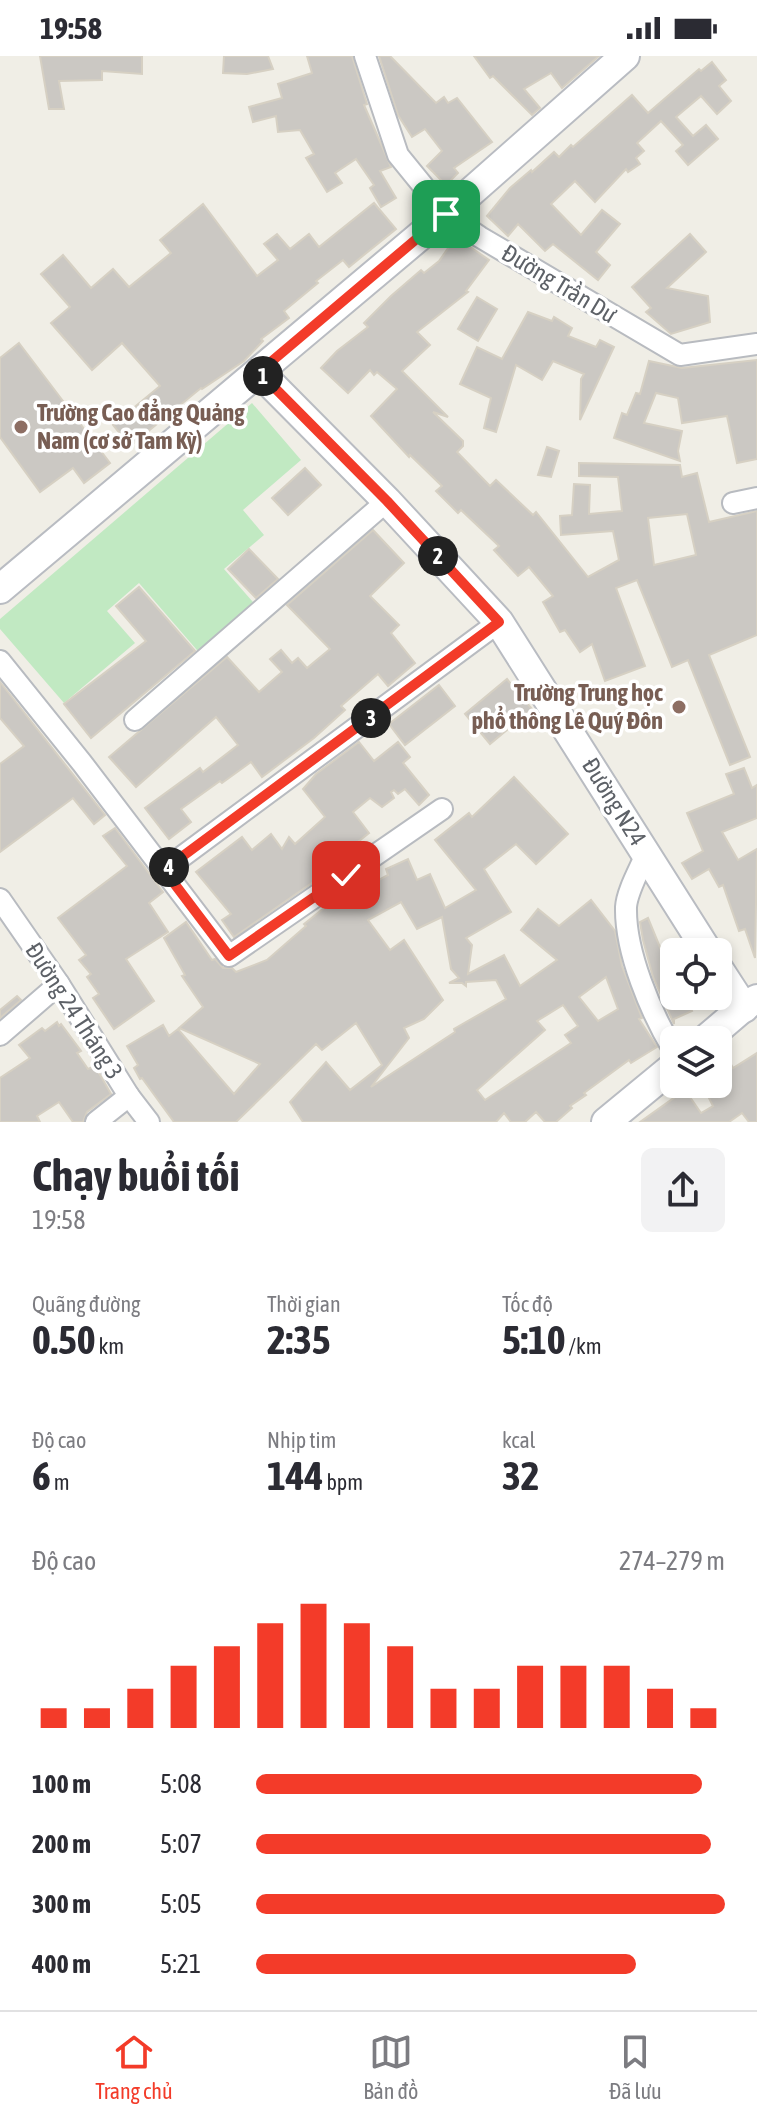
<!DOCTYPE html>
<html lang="vi">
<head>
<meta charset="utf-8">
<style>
  body { margin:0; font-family:"Asap Condensed",sans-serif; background:#f2f2f3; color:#2b2b33; height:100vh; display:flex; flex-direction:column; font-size:30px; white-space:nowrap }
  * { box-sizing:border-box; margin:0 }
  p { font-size:26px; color:#7c7c81 }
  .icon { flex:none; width:44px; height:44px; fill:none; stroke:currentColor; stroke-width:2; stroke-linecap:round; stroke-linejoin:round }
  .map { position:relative; height:1066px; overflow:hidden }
  .panel { display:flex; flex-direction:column; background:#fff; flex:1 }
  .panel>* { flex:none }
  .tools { position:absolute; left:660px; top:882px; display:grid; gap:16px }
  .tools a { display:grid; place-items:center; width:72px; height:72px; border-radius:12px; background:#fff; box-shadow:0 4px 12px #0003; font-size:40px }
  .pin { position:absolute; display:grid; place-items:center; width:68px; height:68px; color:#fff; margin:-34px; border-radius:16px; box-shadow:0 4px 12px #0006 }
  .km { position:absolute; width:40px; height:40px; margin:-20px; border-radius:50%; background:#222; color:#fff; font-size:22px; line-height:40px; text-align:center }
  .round { display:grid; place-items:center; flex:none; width:84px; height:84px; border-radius:12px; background:#f2f2f3 }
  .summary { display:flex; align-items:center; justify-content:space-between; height:136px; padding:0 32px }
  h1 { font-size:44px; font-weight:700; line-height:60px }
  .stats { display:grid; grid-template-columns:repeat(3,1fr); gap:12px; height:136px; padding:8px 32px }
  .stats div { display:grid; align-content:center }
  .stats b { font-size:40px; font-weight:700 }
  .stats small { font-size:22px; font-weight:400 }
  .stats p { font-size:22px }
  .chart { height:224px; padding:16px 32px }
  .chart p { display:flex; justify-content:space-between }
  .chart svg { width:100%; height:144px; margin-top:8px; stroke:#f33b29; stroke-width:6 }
  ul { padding:0 32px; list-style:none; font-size:26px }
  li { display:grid; grid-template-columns:128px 96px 1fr; align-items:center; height:60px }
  li i { height:20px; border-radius:10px; background:#f33b29 }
  .status { display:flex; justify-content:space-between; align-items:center; height:56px; padding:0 40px; background:#fff; direction:ltr }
  .status svg { height:22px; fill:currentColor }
  .tab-bar { display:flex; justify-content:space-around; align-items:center; height:112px; border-top:2px solid #e1e1e2; background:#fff; font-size:22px; color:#7c7c81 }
  .tab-bar a { display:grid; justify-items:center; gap:4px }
  .tab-bar .on { color:#f33b29 }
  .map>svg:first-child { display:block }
  .green { fill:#c1e9c2 }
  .building { fill:#cbc8c3; stroke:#d6d0c3; stroke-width:2; fill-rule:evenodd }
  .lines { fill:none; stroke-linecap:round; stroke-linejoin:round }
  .street-casing { stroke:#b8bbc0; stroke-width:24 }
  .secondary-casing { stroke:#b9bcc2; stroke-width:32 }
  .street { stroke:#fff; stroke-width:20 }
  .secondary { stroke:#fff; stroke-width:28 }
  .route-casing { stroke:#fff; stroke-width:16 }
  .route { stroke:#f33b29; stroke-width:10 }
  .education-dot { fill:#8d6e63; stroke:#fff; stroke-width:3 }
  .labels { text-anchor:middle; stroke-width:7; stroke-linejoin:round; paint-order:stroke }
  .street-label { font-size:24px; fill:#5d6167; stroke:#fff }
  .education-label { font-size:24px; font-weight:bold; fill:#785e54; stroke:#fff; text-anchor:start }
</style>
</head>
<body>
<div class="status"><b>19:58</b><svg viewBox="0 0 49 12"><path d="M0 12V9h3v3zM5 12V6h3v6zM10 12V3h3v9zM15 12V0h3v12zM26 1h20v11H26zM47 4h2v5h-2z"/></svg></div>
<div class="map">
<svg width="757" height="1066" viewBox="0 0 757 1066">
  <rect width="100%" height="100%" fill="#f0eee6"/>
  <!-- green -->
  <polygon class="green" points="252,347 301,404 243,454 264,479 224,513 259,553 203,601 139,527 107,555 135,587 64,647 0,573 0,563"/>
  <!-- building -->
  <g class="building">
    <polygon points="40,0 142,0 142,18 102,15 102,24 59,25 64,53 49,53"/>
    <polygon points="224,0 268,0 273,13 247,18 223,17"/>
    <polygon points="307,0 352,0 367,48 364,49 391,111 380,115 396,142 381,151 370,132 374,129 356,103 335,117 342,127 327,136 306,102 314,98 300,74 278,76 276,60 253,66 249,51 282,42 278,28 312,17"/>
    <polygon points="379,0 390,0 436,47 444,41 448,47 457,42 492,86 454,112 458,117 446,129 427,110 442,95 425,73 412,81 398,59"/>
    <polygon points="474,0 599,0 562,32 551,17 524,33 540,52 532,59 493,20 490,22"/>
    <polygon points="712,6 726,24 719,30 731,45 717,58 701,40 676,61 693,80 706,69 718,83 688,109 676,95 683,89 661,65 637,87 644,95 636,102 640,108 628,116 626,113 595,146 575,125 551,148 581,179 602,154 620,168 596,196 610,209 598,224 553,188 545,195 518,168 508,180 487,160 510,132 531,114 532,116 554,96 559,101 571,89 573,91 632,39 648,57 699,13 701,15"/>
    <polygon points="374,147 396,173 349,211 343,204 316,225 318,227 284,255 289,262 261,283 263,285 244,305 202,333 201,332 130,390 113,369 160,330 122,287 92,314 51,267 70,251 41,218 63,199 91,232 113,213 129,231 171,197 160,184 203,148 257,220 278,204 264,188 277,178 290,193 309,178 319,191"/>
    <polygon points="690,178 706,196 667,232 708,240 710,266 671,278 646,256 651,252 632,231"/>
    <path d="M456,181L489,204L466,235L468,236L417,276L430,289L402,315L448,361L433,356L463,385V390L457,396L490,430L496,424L533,459L536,456L588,521L619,504L613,475L561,479L560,460L572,459L574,428L590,429L589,458L622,455L618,421L579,420V407L680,409L682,421L697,417L709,466L757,455V579L709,599L750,701L730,709L688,604L672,611L637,524L616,532L645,610L605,625L592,588L580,596L565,574L560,576L543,546L553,540L529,511L518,520L494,494L499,490L461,454L458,457L436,435L442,430L410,399L409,401L371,360L397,333L377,316L374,319L370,314L348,337L321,312L337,295L368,271L364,267L391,240L421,214L424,217L439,205ZM687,458L696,499L654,509L648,462Z"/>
    <polygon points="477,241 497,253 478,285 458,273"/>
    <polygon points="528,256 552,265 554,261 572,272 568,280 596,291 600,284 614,291 580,364 581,323 584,318 553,305 542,324 516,309 496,376 484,372 491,342 460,328 477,291 502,303"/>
    <polygon points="19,287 110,407 84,427 73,412 40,436 0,381 0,302"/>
    <polygon points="757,304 757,403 737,407 727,360 682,367 678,342 656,337 644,367 682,375 678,395 680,405 614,382 622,357 627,359 636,337 640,338 649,305 682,312"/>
    <polygon points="547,391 559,395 551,421 538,419"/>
    <polygon points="305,412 321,429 288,459 272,442"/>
    <polygon points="373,474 404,507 370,540 399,569 391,577 415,607 388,630 378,618 341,650 345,654 314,682 262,721 251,706 222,727 220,725 181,753 191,766 169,783 145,752 200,712 203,716 238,689 216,661 136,731 109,701 227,601 259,636 282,616 270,603 281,594 292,607 298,602 307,612 330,593 287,549"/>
    <polygon points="249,493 278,523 256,542 228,513"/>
    <polygon points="139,531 195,595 91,682 64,648 146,585 116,550"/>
    <polygon points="507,623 532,653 490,688 465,658"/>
    <polygon points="0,626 105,759 94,768 73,742 0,796 0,708 24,690 0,662"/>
    <polygon points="439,629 455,650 405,689 389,668"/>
    <polygon points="359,686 374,705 398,686 410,701 403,707 429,739 419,749 405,733 398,738 394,734 391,736 394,742 382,751 370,742 353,756 369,777 338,802 342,806 234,881 222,864 231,858 196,816 242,781 252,794 271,778 282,793 289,781 295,788 325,761 303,733 316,718"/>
    <polygon points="744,712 752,732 757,729 757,762 722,776 738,804 757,793 755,902 745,873 739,875 723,829 719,831 709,813 692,823 682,807 703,795 687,757 734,738 726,718"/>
    <path d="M514,721L568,778L536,808L516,788L484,813L511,856L466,882L472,889L468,918L504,899L520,930L557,904L521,874L538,853L559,870L591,844L615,875L622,910L642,962L639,963L657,991L631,1007L629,1004L584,1037L586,1039L570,1050L572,1052L556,1066H545L536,1056L525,1066H511L504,1057L496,1066H303L290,1046L326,1006L350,1034L382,1009L356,967L322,994L316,988L236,1066H174L142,1022L140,1023L134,1012L138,1009L127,990L163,969L169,980L178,973L234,1038L260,1008L179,972L203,951L182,920L185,919L164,882L186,866L212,904L215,903L223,912H232L236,916L267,904L306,870L304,868L339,840L342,844L388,819L386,813L408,803L417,824L430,818L445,852L476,834L435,784L469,757L472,761ZM401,846L417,873L442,861L451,913L459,922L449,927H462L466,930V926L496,924L506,943L454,973L455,976L371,1031L409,982L404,972L424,963L443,944L404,884L390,894L368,864ZM606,921L618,953L598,965L579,941ZM563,949L578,970L565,979L571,987L485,1044L477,1034L545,974L537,965Z"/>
    <polygon points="115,772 163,836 149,847 168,876 126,903 154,945 114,973 93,942 99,938 87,921 91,918 79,904 86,899 58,862 127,810 103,780"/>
    <polygon points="648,862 664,901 674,900 674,940 686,940 692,955 674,963 674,968 653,921 643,884 640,866"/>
    <polygon points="17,940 21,944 0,962 0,954"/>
    <polygon points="57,966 59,970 61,968 81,995 77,997 88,1013 95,1010 111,1038 87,1056 83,1066 73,1066 59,1046 37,1060 40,1066 0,1066 0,1022 30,1002 19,989 42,972 45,975"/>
    <polygon points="757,997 757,1066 749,1066 742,1057 729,1066 640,1066 685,1034 701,1057 713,1050 702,1028 718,1028 718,1009 728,1003 733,1012"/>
  </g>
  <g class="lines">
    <!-- street casing -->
    <g class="street-casing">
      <g id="street">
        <polyline points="365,0 398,99 446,158 480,181 680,299 757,288"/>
        <polyline points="733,447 757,442"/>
        <polyline points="0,605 82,707 229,900 442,753"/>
        <polyline points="135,664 387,445"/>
        <path d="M646,798C640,813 627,835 626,851C625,896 651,957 674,995"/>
        <polyline points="164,814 499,566"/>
        <polyline points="0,843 59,928 129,1040 149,1066"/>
        <polyline points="0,979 59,928"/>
        <polyline points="96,1066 129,1040"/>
      </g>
    </g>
    <!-- secondary casing -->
    <g class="secondary-casing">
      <g id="secondary">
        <polyline points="259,316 387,445 499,566 708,896"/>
        <polyline points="0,533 446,158 625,0"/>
        <polyline points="718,912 744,952"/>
        <polyline points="705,984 746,949 757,943"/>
        <polyline points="606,1066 674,1010"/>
      </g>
    </g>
    <!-- street -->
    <use href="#street" class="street"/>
    <!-- secondary -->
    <use href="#secondary" class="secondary"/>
  </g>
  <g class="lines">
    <!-- route casing -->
    <g class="route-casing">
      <polyline id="route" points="346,819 229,900 164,814 499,566 387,445 259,316 446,158"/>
    </g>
    <!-- route -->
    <use href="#route" class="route"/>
  </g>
  <!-- markers -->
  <g class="education-dot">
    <circle cx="21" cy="371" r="8"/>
    <circle cx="679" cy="651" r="8"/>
  </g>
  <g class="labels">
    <!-- street labels -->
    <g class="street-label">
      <text transform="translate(559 228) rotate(31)" y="8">Đường Trần Dư</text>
      <text transform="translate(614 746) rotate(58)" y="8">Đường N24</text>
      <text transform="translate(74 955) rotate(57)" y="8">Đường 24 Tháng 3</text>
    </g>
    <!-- education labels -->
    <g class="education-label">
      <text x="37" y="365">Trường Cao đẳng Quảng<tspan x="37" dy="28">Nam (cơ sở Tam Kỳ)</tspan></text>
      <text x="663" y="645" text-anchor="end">Trường Trung học<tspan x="663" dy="28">phổ thông Lê Quý Đôn</tspan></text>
    </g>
  </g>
</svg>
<div class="tools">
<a><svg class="icon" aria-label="locate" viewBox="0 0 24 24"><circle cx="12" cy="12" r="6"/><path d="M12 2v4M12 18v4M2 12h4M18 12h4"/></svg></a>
<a><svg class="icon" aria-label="layers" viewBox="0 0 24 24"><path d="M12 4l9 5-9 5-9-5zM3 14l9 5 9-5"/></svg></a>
</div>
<div class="pin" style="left:446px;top:158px;background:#1e9e55"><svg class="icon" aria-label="arrive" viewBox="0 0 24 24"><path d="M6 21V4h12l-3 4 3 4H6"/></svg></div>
<div class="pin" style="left:346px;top:819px;background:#d93025"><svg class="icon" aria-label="check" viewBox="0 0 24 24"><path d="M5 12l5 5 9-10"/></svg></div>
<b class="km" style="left:263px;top:320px">1</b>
<b class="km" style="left:438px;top:500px">2</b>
<b class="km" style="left:371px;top:662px">3</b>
<b class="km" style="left:169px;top:811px">4</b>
</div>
<section class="panel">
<div class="summary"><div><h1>Chạy buổi tối</h1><p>19:58</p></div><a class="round"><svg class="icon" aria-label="share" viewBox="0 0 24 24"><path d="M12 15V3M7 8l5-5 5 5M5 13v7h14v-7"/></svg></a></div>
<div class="stats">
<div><p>Quãng đường</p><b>0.50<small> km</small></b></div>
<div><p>Thời gian</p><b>2:35</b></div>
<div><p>Tốc độ</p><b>5:10<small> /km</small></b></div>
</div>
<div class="stats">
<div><p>Độ cao</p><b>6<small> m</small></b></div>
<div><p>Nhịp tim</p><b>144<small> bpm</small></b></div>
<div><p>kcal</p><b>32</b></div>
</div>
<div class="chart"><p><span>Độ cao</span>274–279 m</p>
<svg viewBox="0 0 160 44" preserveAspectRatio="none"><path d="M5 44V38M15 44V38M25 44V32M35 44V25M45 44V19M55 44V12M65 44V6M75 44V12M85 44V19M95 44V32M105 44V32M115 44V25M125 44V25M135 44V25M145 44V32M155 44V38"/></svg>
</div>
<ul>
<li><b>100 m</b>5:08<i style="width:95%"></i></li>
<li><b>200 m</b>5:07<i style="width:97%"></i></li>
<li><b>300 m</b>5:05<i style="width:100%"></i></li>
<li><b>400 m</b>5:21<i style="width:81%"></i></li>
</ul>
</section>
<nav class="tab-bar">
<a class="on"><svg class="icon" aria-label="home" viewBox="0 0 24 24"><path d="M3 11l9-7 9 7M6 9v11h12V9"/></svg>Trang chủ</a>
<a><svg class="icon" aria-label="map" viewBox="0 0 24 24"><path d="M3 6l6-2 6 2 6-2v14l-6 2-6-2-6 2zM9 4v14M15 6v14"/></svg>Bản đồ</a>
<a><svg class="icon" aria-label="saved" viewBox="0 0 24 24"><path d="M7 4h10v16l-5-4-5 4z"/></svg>Đã lưu</a>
</nav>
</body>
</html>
